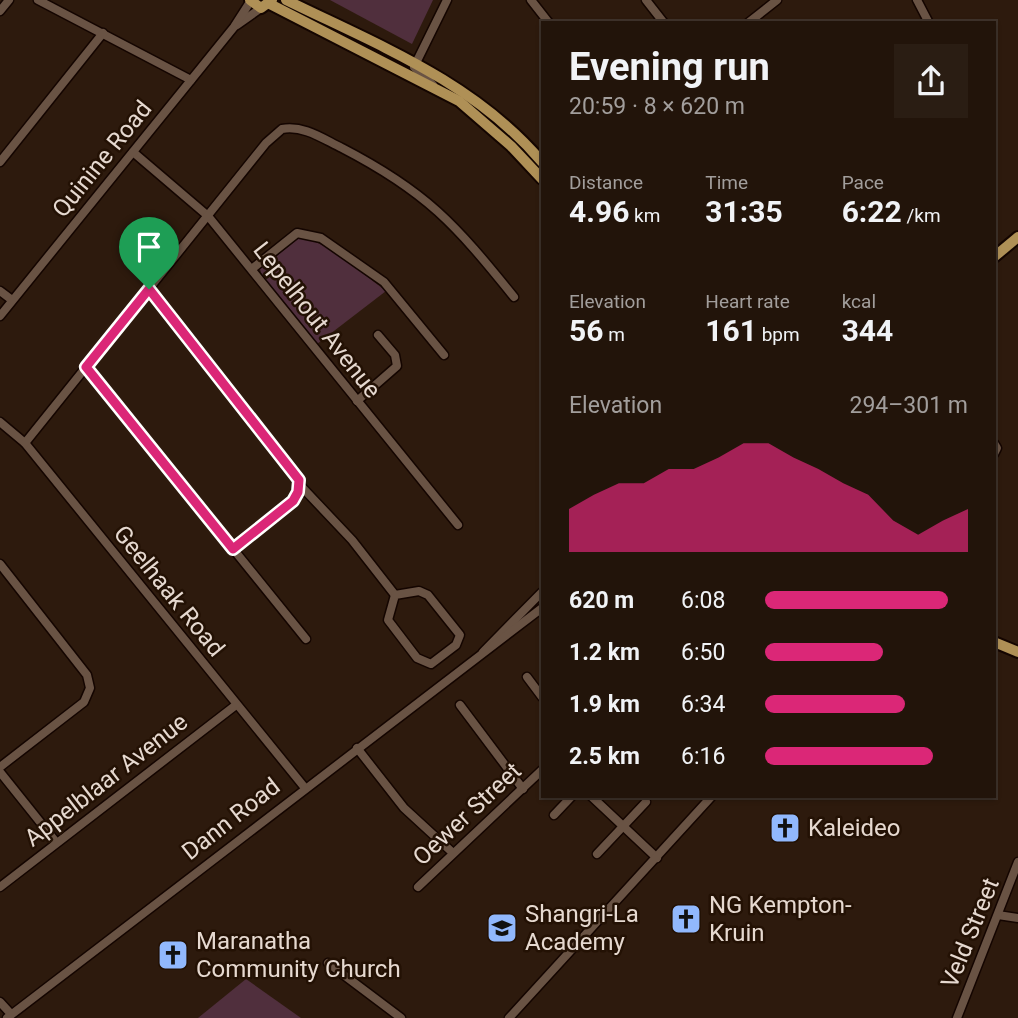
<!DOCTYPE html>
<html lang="en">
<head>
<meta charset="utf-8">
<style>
  body { margin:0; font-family:Roboto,sans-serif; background:#2a1d13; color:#f1f3f6; height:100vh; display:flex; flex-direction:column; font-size:26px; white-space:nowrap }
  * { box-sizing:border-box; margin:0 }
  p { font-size:23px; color:#a29e9c }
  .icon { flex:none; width:38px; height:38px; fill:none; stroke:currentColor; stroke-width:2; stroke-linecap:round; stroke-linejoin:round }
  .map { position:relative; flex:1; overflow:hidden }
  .drawer { position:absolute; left:541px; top:21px; width:455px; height:777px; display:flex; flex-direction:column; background:#22140a; border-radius:0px; box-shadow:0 2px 5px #0004,0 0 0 2px #3f332b }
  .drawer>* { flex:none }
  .pin { position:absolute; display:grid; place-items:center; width:60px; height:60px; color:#fff; margin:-72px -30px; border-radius:50% 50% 50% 0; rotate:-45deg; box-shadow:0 0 7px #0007 }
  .pin .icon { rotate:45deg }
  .round { display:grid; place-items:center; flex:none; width:74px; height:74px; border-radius:0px; background:#2a1d13 }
  .overview { display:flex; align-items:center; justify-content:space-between; height:119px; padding:0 28px }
  h1 { font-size:38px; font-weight:700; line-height:52px }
  .figures { display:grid; grid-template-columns:repeat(3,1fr); gap:10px; height:119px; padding:7px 28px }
  .figures div { display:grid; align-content:center }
  .figures b { font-size:30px; font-weight:700 }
  .figures small { font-size:19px; font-weight:400 }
  .figures p { font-size:19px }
  .chart { height:196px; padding:14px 28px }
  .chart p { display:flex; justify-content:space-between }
  .chart svg { width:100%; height:126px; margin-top:7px; fill:#db2777; opacity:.7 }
  ul { padding:0 28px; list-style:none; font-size:23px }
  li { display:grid; grid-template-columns:112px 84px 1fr; align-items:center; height:52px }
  li i { height:18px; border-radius:9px; background:#db2777 }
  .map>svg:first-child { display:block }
  .green { fill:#502f3d }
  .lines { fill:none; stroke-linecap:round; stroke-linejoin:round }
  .minor-casing { stroke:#140500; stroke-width:11 }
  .major-casing { stroke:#140500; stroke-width:14 }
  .minor { stroke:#695344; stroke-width:8 }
  .major { stroke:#af9056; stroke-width:10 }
  .route-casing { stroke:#fff; stroke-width:14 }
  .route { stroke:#db2777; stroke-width:9 }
  .labels { text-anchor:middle; stroke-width:5; stroke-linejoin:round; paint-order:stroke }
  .street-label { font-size:24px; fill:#e6d9d0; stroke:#231104 }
  .poi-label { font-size:24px; fill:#e6d9d0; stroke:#231104; text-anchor:start }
</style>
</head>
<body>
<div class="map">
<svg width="1018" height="1018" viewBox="0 0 1018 1018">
  <rect width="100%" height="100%" fill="#2d1a0d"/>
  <!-- green -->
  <g class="green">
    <polygon points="330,0 433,0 412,44"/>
    <polygon points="302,236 331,249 386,291 317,344 262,276 260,269"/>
    <polygon points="246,979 301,1018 198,1018"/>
  </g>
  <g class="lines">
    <!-- minor casing -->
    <g class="minor-casing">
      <g id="minor">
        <polyline points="38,0 191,80"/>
        <polyline points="531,0 549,23"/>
        <polyline points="646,0 664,23"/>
        <polyline points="917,0 929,23"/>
        <polyline points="0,11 9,0"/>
        <polyline points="748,23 777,0"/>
        <polyline points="237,25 261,8"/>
        <polyline points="433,85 414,67 447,0"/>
        <polyline points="133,152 208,216 458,525"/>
        <polyline points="0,162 103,33"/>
        <polyline points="253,268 297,233 321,238 384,282 444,355"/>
        <polyline points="149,289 299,480 298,492 293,501 233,549"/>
        <polyline points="0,291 12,300"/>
        <polyline points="0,316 234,27 250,2"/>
        <polyline points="86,367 306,639"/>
        <polyline points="357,401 397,366 395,355 378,335"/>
        <polyline points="0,422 25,443 305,788"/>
        <path d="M25,443L266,143L282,129C304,125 323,139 342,148C427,192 455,224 514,297"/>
        <polyline points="994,443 997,448 994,454"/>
        <polyline points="299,484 352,540 395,595"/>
        <polyline points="0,564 87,675 90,688 84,702 0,767"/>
        <polygon points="419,591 428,595 460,635 456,645 431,664 417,658 388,620 395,595"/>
        <polyline points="483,652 542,592"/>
        <polyline points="527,677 542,697"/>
        <polyline points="460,705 523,789"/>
        <polyline points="357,748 404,808 453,853"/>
        <polyline points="0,772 56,842"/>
        <polyline points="591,796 657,858"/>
        <polyline points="554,815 572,796"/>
        <polyline points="597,854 646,802"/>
        <polyline points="0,887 236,705"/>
        <polyline points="418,887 542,770"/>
        <polyline points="998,915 1018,918"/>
        <polyline points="328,963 401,1018"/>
        <polyline points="0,1002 11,1014"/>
        <polyline points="7,1018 542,608"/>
        <polyline points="509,1018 712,796"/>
        <polyline points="957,1018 1018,862"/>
      </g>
    </g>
    <!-- major casing -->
    <g class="major-casing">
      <g id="major">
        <polyline points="250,0 261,8 272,0"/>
        <path d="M286,0C378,45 474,82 542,162"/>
        <polyline points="270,4 459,101 511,146 542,179"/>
        <polyline points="994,257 1018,237"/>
        <polyline points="994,642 1018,652"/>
      </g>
    </g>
    <!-- minor -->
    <use href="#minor" class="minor"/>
    <!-- major -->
    <use href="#major" class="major"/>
  </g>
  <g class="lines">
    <!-- route casing -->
    <g class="route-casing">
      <polygon id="route" points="149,289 299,480 298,492 293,501 233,549 86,367"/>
    </g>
    <!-- route -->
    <use href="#route" class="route"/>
  </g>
  <!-- icons -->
  <defs>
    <g id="church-square" transform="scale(1.575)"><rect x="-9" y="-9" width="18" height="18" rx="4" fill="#91b8fd" stroke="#231104"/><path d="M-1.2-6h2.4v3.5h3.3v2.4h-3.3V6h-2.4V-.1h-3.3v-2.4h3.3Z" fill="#111"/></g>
    <g id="school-square" transform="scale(1.575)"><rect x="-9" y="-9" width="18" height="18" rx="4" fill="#91b8fd" stroke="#231104"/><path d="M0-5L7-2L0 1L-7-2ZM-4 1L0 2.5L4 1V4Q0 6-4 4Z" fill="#111"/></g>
  </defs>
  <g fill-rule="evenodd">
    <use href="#church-square" x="785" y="828"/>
    <use href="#church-square" x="686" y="919"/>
    <use href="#school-square" x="502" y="928"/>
    <use href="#church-square" x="173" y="955"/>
  </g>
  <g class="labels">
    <!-- street labels -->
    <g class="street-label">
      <text transform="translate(102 159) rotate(-51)" y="8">Quinine Road</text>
      <text transform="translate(317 320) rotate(52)" y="8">Lepelhout Avenue</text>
      <text transform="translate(169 591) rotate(51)" y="8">Geelhaak Road</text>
      <text transform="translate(106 780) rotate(-38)" y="8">Appelblaar Avenue</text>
      <text transform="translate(467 814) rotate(-43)" y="8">Oewer Street</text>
      <text transform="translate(231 819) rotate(-38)" y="8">Dann Road</text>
      <text transform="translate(970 933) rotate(-68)" y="8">Veld Street</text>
    </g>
    <!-- poi labels -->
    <g class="poi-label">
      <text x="808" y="836">Kaleideo</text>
      <text x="709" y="913">NG Kempton-<tspan x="709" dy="28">Kruin</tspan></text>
      <text x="525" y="922">Shangri-La<tspan x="525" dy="28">Academy</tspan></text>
      <text x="196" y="949">Maranatha<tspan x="196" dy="28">Community Church</tspan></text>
    </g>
  </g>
</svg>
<div class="pin" style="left:149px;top:289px;background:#1e9e55"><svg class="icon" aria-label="arrive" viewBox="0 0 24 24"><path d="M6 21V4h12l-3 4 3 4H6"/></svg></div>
<section class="drawer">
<div class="overview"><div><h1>Evening run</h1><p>20:59 · 8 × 620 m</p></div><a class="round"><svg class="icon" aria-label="share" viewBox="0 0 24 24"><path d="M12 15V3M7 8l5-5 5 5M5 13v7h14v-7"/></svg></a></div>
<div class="figures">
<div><p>Distance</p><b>4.96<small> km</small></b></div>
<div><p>Time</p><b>31:35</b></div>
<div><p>Pace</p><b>6:22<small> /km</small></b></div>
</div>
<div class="figures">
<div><p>Elevation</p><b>56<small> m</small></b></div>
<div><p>Heart rate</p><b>161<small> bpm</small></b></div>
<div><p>kcal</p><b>344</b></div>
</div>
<div class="chart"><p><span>Elevation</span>294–301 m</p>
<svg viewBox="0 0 160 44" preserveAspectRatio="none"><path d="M0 44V29L10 24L20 20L30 20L40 15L50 15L60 11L70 6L80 6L90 11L100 15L110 20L120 24L130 33L140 38L150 33L160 29V44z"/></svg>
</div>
<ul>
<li><b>620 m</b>6:08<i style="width:90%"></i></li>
<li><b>1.2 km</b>6:50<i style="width:58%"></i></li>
<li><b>1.9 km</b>6:34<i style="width:69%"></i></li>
<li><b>2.5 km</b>6:16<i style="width:83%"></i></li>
</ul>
</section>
</div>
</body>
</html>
